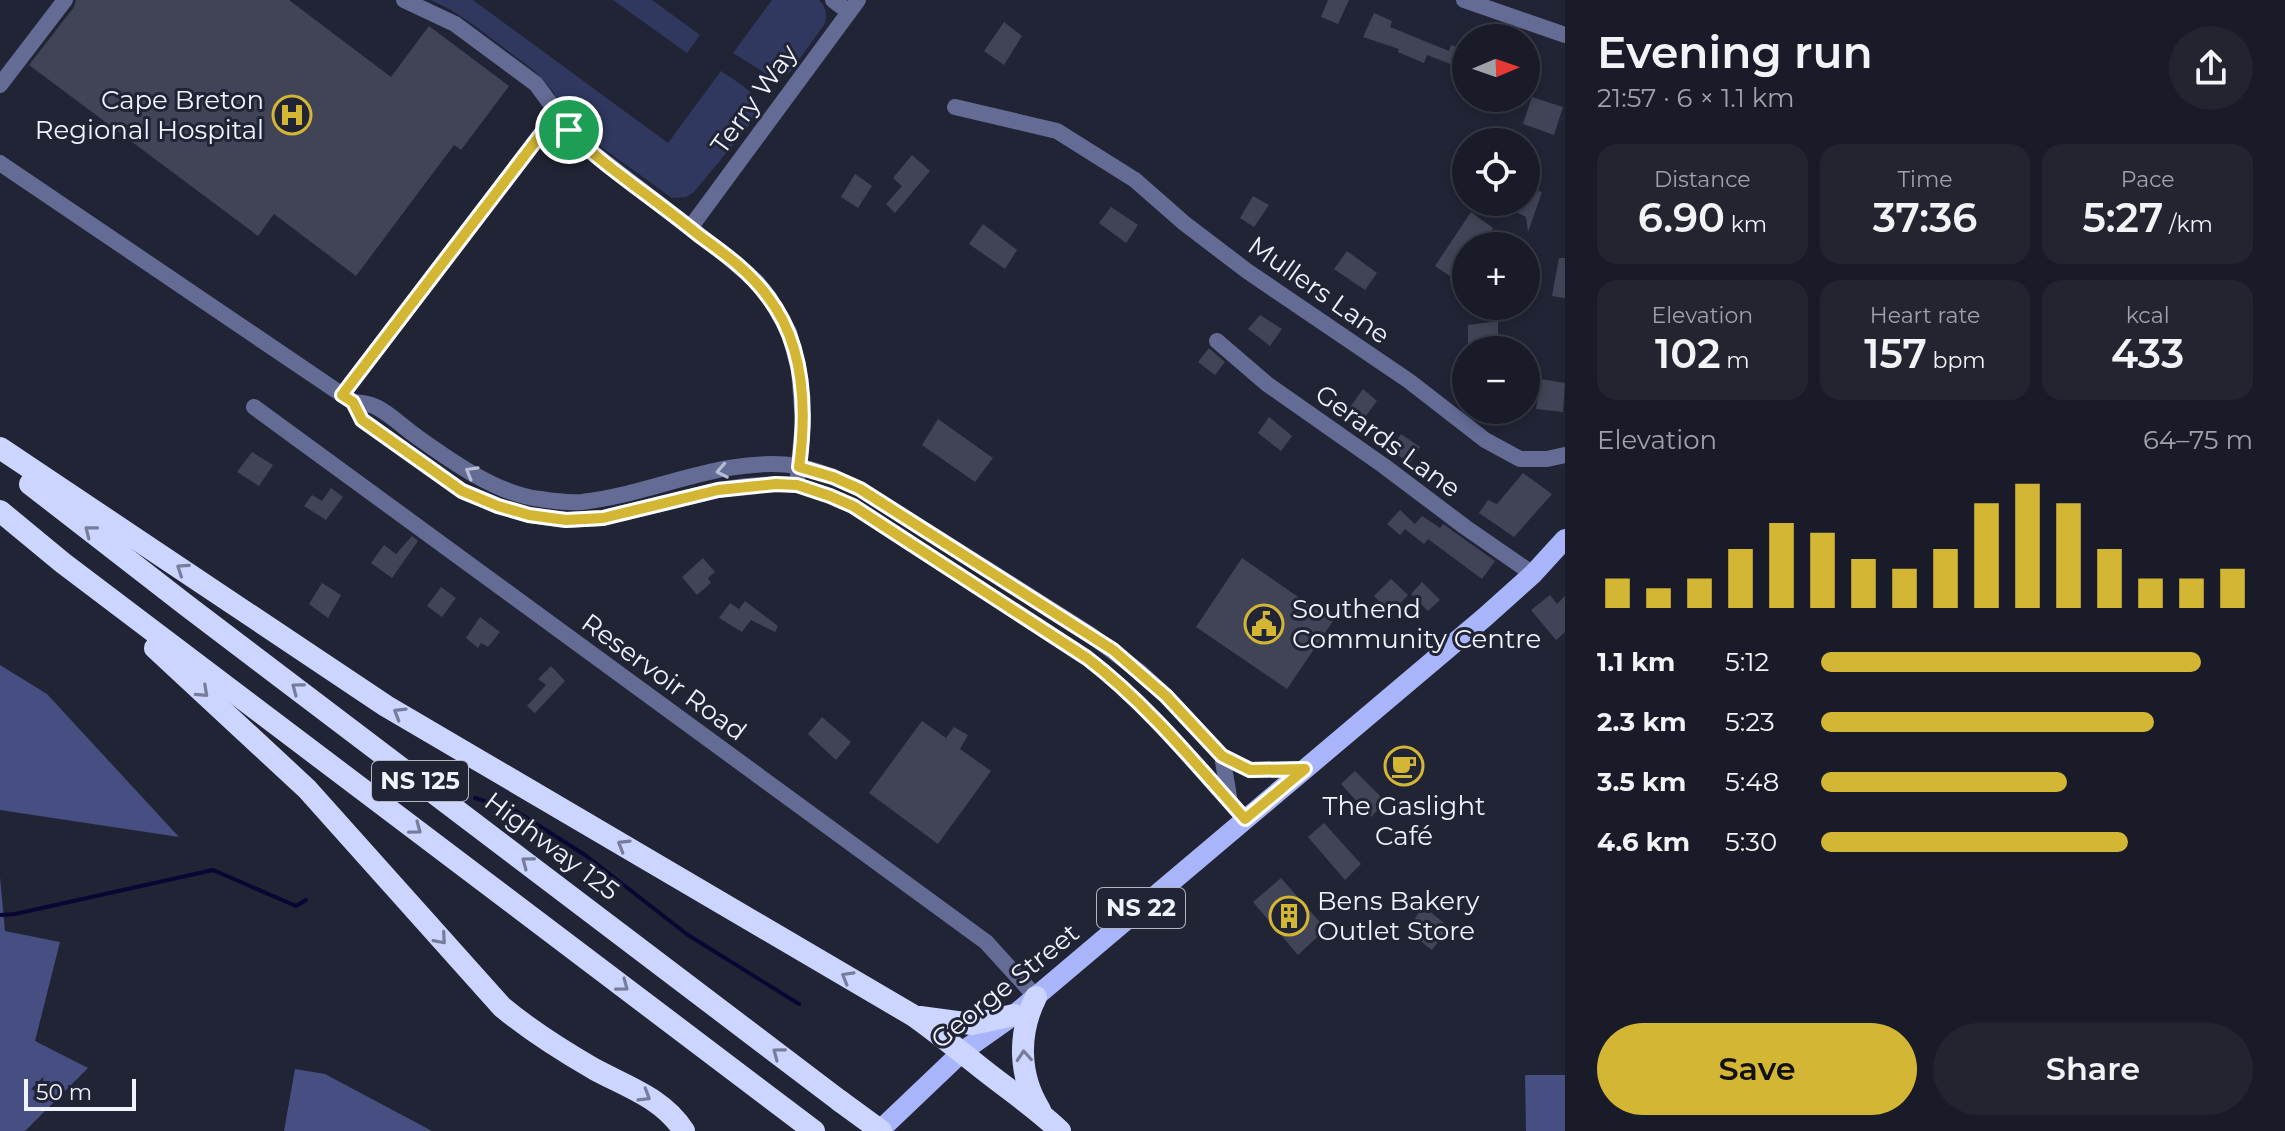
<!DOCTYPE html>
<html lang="en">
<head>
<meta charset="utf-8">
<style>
  body { margin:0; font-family:Montserrat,sans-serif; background:#222430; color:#f1f3f6; height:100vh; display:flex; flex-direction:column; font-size:30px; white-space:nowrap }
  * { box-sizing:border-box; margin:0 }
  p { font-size:26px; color:#9fa1a8 }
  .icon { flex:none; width:44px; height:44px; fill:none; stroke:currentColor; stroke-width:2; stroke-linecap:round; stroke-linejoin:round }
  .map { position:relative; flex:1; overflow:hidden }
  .details { display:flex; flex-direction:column; background:#191b28; width:720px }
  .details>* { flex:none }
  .needle { width:52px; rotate:88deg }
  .tools { position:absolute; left:1452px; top:24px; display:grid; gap:16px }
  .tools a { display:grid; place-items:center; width:88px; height:88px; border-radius:50%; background:#191b28; box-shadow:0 4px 12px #0003,0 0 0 2px #373945; font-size:40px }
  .scale { position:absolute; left:24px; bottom:20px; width:112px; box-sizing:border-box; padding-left:8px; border:4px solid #f0f3fe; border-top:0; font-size:22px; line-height:28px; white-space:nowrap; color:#f0f3fe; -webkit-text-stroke:6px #212435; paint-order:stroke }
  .pin { position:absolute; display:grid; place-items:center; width:68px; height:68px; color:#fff; margin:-34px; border:4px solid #fff; border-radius:50%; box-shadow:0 2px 8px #0007 }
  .round { display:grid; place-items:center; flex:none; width:84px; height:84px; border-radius:42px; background:#222430 }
  .headline { display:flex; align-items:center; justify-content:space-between; height:136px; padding:0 32px }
  h1 { font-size:44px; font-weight:600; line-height:60px }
  .stats { display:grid; grid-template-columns:repeat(3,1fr); gap:12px; height:136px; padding:8px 32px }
  .stats div { display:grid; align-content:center; border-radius:20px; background:#222430; text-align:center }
  .stats b { font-size:40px; font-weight:600 }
  .stats small { font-size:22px; font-weight:400 }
  .stats p { font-size:22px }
  .chart { height:224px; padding:16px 32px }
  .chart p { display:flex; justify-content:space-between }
  .chart svg { width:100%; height:144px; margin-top:8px; stroke:#d4b635; stroke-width:6 }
  .primary-button { display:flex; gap:16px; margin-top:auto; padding:16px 32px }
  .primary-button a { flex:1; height:92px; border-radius:48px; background:#d4b635; color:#111; font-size:32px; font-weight:600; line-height:92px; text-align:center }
  .primary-button a+a { background:#222430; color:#f1f3f6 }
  ul { padding:0 32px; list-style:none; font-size:26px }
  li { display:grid; grid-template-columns:128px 96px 1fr; align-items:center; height:60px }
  li i { height:20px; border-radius:10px; background:#d4b635 }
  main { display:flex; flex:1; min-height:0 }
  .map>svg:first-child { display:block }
  .green { fill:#313860 }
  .forest { fill:#464e82 }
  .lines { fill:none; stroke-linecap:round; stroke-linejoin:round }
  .stream { stroke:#090633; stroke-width:4 }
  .building { fill:#404456 }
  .minor { stroke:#646c96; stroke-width:16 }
  .major { stroke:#a8b5fa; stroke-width:20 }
  .highway { stroke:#ccd5ff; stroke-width:22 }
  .highway-bridge { stroke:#ccd5ff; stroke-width:22 }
  .oneway { stroke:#b8bdd4 }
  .oneway2 { stroke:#767c9a }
  .route-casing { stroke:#fff; stroke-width:16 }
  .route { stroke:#d4b635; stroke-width:10 }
  .labels { text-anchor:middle; stroke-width:6; stroke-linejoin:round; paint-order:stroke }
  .shield { fill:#212435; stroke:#b2b5c2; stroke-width:2 }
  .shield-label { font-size:24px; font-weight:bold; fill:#f0f3fe }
  .street-label { font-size:26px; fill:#f0f3fe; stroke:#212435 }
  .poi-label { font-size:26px; fill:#f0f3fe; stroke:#212435; text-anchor:start }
</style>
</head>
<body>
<main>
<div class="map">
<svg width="1565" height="1131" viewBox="0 0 1565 1131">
  <rect width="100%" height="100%" fill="#212435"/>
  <!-- green -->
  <g class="green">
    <path d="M430,0H473L668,143L721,71C736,82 759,92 760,112L694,192L686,197L672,198L582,133C568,118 560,98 546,83C536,70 521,61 508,51C483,32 460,12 430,0Z"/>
    <polygon points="613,0 652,0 700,35 687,53"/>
    <path d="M772,0H819C826,7 828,15 824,25L790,72L779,78L768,75L733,53Z"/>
  </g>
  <!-- forest -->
  <g class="forest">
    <polygon points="0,665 47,694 179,837 0,810"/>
    <polygon points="0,877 5,931 60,942 35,1041 88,1068 25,1131 0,1131"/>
    <polygon points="295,1069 325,1074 432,1131 284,1131"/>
    <polygon points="1525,1075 1565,1075 1565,1131 1526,1131"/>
  </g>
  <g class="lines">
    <!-- stream -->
    <g class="stream">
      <polyline points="475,798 514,810 585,855 688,935 799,1004"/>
      <polyline points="0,915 15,914 213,870 296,906 306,900"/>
    </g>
  </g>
  <!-- building -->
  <g class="building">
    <polygon points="76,0 289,0 391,77 429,26 509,86 461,150 454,145 356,276 274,214 258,236 29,65 74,7"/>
    <polygon points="1328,0 1349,0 1338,24 1321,17"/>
    <polygon points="1374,13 1392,21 1390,27 1449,51 1451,45 1466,51 1466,70 1427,55 1424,63 1398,52 1399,49 1363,37"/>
    <polygon points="1004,22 1022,36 1004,65 984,51"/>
    <polygon points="1532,97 1563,107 1554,135 1523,124"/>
    <polygon points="912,155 930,171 895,213 886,204 902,186 893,178"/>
    <polygon points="855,174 872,186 858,208 841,197"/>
    <polygon points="1526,188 1542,192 1528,232 1526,217 1496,202 1526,202"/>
    <polygon points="1253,196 1269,205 1254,227 1240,218"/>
    <polygon points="1111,207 1138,225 1126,243 1099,223"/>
    <polygon points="1471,212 1493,228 1482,246 1466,246 1466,271 1459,282 1435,266"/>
    <polygon points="983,224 1017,250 1005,269 969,244"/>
    <polygon points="1347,251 1377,273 1365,290 1334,269"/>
    <polygon points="1559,258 1565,258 1565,298 1552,296"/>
    <polygon points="1260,315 1282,329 1270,346 1248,329"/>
    <polygon points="1498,321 1498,350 1468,350 1468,325"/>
    <polygon points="1209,348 1225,362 1215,375 1198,362"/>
    <polygon points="1541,379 1565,383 1563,412 1536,409"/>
    <polygon points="1363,389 1377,401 1362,421 1348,410"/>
    <polygon points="1269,417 1292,436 1281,451 1258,433"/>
    <polygon points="938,419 993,458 975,482 922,445"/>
    <polygon points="1401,434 1420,447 1410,463 1390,450"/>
    <polygon points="252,452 273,465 259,486 237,472"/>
    <polygon points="1523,473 1552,494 1514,537 1479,513 1488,500 1497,504"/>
    <polygon points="331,488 343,497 326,520 304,506 312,495 322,501"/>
    <polygon points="1400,510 1415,524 1422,516 1440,528 1443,524 1495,561 1482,579 1428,539 1424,544 1405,529 1400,535 1387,524"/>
    <polygon points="412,536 418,541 392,578 371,563 384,545 396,554"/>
    <polygon points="703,558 715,572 708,578 711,583 697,595 682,577"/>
    <polygon points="1242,558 1333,621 1287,689 1196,627"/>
    <polygon points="1391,579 1408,595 1391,613 1374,596"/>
    <polygon points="1422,582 1440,600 1428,611 1411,594"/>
    <polygon points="322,583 341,595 328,618 309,604"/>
    <polygon points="441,587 456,598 442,617 427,606"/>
    <polygon points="1550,595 1557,604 1565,596 1565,632 1556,640 1531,610"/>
    <polygon points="745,601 778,626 775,632 751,620 742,632 719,618 730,603 739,609"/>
    <polygon points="480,617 500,632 488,647 481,643 478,648 466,638"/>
    <polygon points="551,666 565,681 535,713 527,706 546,685 538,679"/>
    <polygon points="822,717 851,742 836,760 808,734"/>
    <polygon points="922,721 946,738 954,727 968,735 960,749 991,771 938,844 869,793"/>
    <polygon points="1404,747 1420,768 1404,783 1387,763"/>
    <polygon points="1355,771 1386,802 1371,817 1341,784"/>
    <polygon points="1324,823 1361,864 1345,880 1308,837"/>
    <polygon points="1281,878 1326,929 1298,955 1253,902"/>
    <polygon points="1423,906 1449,927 1432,950 1407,931"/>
  </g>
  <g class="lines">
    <!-- minor -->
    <g class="minor">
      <polyline points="404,0 455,24 536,84 578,141 724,254 756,281 769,297 789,332 799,370 803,421 798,475"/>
      <polyline points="833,0 849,12"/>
      <polyline points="1464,0 1565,35"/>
      <polyline points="0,85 65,0"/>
      <polyline points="955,107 1057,131 1135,180 1184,223 1247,271 1409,381 1485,440 1520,459 1547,459 1565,455"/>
      <path d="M0,163L353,402C359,403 366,403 371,405C385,409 404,428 416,436C451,461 497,494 540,499C553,501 569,503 582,502C654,494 725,455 798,466C819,470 841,480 860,489L1088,633L1140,672L1166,696L1222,756L1230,802"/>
      <polyline points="690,228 858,0"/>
      <polyline points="1217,341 1267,384 1384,466 1465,527 1533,574"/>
      <polyline points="342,395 557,113"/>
      <path d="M353,402L362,420L462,491L498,506L529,515L566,520L603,518L718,490L747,486L776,484L797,485L830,496L853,506L1087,658C1147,704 1194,763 1245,819"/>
      <polyline points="254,407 986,942 1036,997"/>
      <polyline points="1222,756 1250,770 1305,769"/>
    </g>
    <!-- major -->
    <polyline class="major" points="879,1131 963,1051 1014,1015 1485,617 1533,574 1565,539"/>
    <!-- highway -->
    <g class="highway">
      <path d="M0,448L386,706L914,1016C935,1031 955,1047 975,1063C1003,1086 1034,1106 1060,1131"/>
      <polyline points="30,484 186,605 840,1101"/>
      <polyline points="0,511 63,563 814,1131"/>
      <path d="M155,648L307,789L502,1007C531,1031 561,1050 594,1069C627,1087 663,1098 684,1131"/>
      <path d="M1036,997C1018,1033 1018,1075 1040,1110"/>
      <polyline points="920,1017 972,1024 1014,1015"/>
    </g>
    <!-- highway-bridge -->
    <polyline class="highway-bridge" points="840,1101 881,1131"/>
  </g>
  <!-- one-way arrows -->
  <defs><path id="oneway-chevron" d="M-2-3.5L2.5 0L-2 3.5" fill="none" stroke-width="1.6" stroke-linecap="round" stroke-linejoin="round" transform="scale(2)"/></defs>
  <g class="oneway">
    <use href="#oneway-chevron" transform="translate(722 471) rotate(169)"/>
    <use href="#oneway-chevron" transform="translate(471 472) rotate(-150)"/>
  </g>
  <g class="oneway2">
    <use href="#oneway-chevron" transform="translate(90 531) rotate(-142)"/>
    <use href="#oneway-chevron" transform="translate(182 569) rotate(-146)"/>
    <use href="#oneway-chevron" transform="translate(297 688) rotate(-143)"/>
    <use href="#oneway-chevron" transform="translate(203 692) rotate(43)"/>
    <use href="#oneway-chevron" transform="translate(399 713) rotate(-149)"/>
    <use href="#oneway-chevron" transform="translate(416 829) rotate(37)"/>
    <use href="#oneway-chevron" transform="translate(623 845) rotate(-149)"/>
    <use href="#oneway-chevron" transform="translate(527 862) rotate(-143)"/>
    <use href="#oneway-chevron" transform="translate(441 939) rotate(49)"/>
    <use href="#oneway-chevron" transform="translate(847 977) rotate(-150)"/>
    <use href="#oneway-chevron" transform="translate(623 986) rotate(37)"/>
    <use href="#oneway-chevron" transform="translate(778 1053) rotate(-143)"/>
    <use href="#oneway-chevron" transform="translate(1024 1056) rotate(-94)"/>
    <use href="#oneway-chevron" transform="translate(645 1096) rotate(31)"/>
  </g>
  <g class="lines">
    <!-- route casing -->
    <g class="route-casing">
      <path id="route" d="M557,113C580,146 601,160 632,184C655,201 678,218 700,236C725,254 750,272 768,297C805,345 807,409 799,467L833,477L860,489L1113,650L1166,696L1222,756L1250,770L1305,769L1245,819C1195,763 1147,704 1087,658L853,506L830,496L797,485L776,484L718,490L603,518L566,520L529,515L498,506L462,491L362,420L353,402L342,395Z"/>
    </g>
    <!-- route -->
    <use href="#route" class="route"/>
  </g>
  <!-- icons -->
  <defs>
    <g id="hospital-ring" transform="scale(2)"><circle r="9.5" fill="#212435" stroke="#d4b635" stroke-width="1.5"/><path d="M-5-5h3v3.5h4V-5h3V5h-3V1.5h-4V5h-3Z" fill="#d4b635"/></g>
    <g id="civic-ring" transform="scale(2)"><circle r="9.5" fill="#212435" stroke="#d4b635" stroke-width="1.5"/><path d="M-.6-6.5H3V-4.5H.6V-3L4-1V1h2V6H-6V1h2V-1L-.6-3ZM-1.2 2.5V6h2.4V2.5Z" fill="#d4b635"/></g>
    <g id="cafe-ring" transform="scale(2)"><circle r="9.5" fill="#212435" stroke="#d4b635" stroke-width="1.5"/><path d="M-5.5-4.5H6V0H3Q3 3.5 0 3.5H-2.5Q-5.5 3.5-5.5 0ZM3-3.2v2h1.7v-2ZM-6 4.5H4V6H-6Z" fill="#d4b635"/></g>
    <g id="building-ring" transform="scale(2)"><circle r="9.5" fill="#212435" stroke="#d4b635" stroke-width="1.5"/><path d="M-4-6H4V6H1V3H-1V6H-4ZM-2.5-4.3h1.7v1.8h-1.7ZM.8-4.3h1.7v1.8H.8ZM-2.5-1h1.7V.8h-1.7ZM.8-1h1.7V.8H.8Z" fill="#d4b635"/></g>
  </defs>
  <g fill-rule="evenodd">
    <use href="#hospital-ring" x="292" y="115"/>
    <use href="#civic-ring" x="1264" y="624"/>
    <use href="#cafe-ring" x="1404" y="766"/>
    <use href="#building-ring" x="1289" y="916"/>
  </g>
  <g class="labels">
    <!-- shield labels -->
    <g class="shield">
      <rect x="372" y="761" width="96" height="40" rx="6"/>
      <rect x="1097" y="888" width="88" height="40" rx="6"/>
    </g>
    <g class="shield-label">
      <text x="420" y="789">NS 125</text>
      <text x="1141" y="916">NS 22</text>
    </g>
    <!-- street labels -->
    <g class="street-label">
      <text transform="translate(754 99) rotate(-54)" y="9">Terry Way</text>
      <text transform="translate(1319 290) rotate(35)" y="9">Mullers Lane</text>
      <text transform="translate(1388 441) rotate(36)" y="9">Gerards Lane</text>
      <text transform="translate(664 677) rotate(36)" y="9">Reservoir Road</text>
      <text transform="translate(552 846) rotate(37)" y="9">Highway 125</text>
      <text transform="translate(1005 986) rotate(-39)" y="9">George Street</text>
    </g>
    <!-- poi labels -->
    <g class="poi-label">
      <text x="264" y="109" text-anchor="end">Cape Breton<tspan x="264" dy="30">Regional Hospital</tspan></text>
      <text x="1292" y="618">Southend<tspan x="1292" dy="30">Community Centre</tspan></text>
      <text x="1404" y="815" text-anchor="middle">The Gaslight<tspan x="1404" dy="30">Café</tspan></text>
      <text x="1317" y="910">Bens Bakery<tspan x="1317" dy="30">Outlet Store</tspan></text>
    </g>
  </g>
</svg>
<div class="tools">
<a><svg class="needle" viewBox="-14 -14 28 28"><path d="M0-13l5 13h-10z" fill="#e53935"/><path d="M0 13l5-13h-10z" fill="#9fa1a8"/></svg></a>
<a><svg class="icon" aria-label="locate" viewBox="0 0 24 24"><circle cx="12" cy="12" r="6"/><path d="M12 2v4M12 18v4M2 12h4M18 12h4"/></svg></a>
<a>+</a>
<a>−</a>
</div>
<div class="scale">50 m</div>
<div class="pin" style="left:569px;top:130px;background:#1e9e55"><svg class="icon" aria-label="arrive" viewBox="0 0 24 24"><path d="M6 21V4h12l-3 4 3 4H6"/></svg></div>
</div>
<section class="details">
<div class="headline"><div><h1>Evening run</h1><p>21:57 · 6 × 1.1 km</p></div><a class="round"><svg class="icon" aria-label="share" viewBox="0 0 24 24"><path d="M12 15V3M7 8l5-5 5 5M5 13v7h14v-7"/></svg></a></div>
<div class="stats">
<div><p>Distance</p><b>6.90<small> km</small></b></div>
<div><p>Time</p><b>37:36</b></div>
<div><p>Pace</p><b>5:27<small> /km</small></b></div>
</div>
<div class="stats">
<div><p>Elevation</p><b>102<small> m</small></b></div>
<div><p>Heart rate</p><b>157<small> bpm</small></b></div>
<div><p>kcal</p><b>433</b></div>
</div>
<div class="chart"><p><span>Elevation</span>64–75 m</p>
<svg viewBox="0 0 160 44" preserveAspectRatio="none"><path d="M5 44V35M15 44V38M25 44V35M35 44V26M45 44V18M55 44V21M65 44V29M75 44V32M85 44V26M95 44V12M105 44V6M115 44V12M125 44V26M135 44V35M145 44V35M155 44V32"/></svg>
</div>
<ul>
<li><b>1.1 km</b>5:12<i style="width:88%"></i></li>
<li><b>2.3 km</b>5:23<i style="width:77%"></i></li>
<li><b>3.5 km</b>5:48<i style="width:57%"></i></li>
<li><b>4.6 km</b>5:30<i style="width:71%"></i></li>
</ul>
<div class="primary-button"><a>Save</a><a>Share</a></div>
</section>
</main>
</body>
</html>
